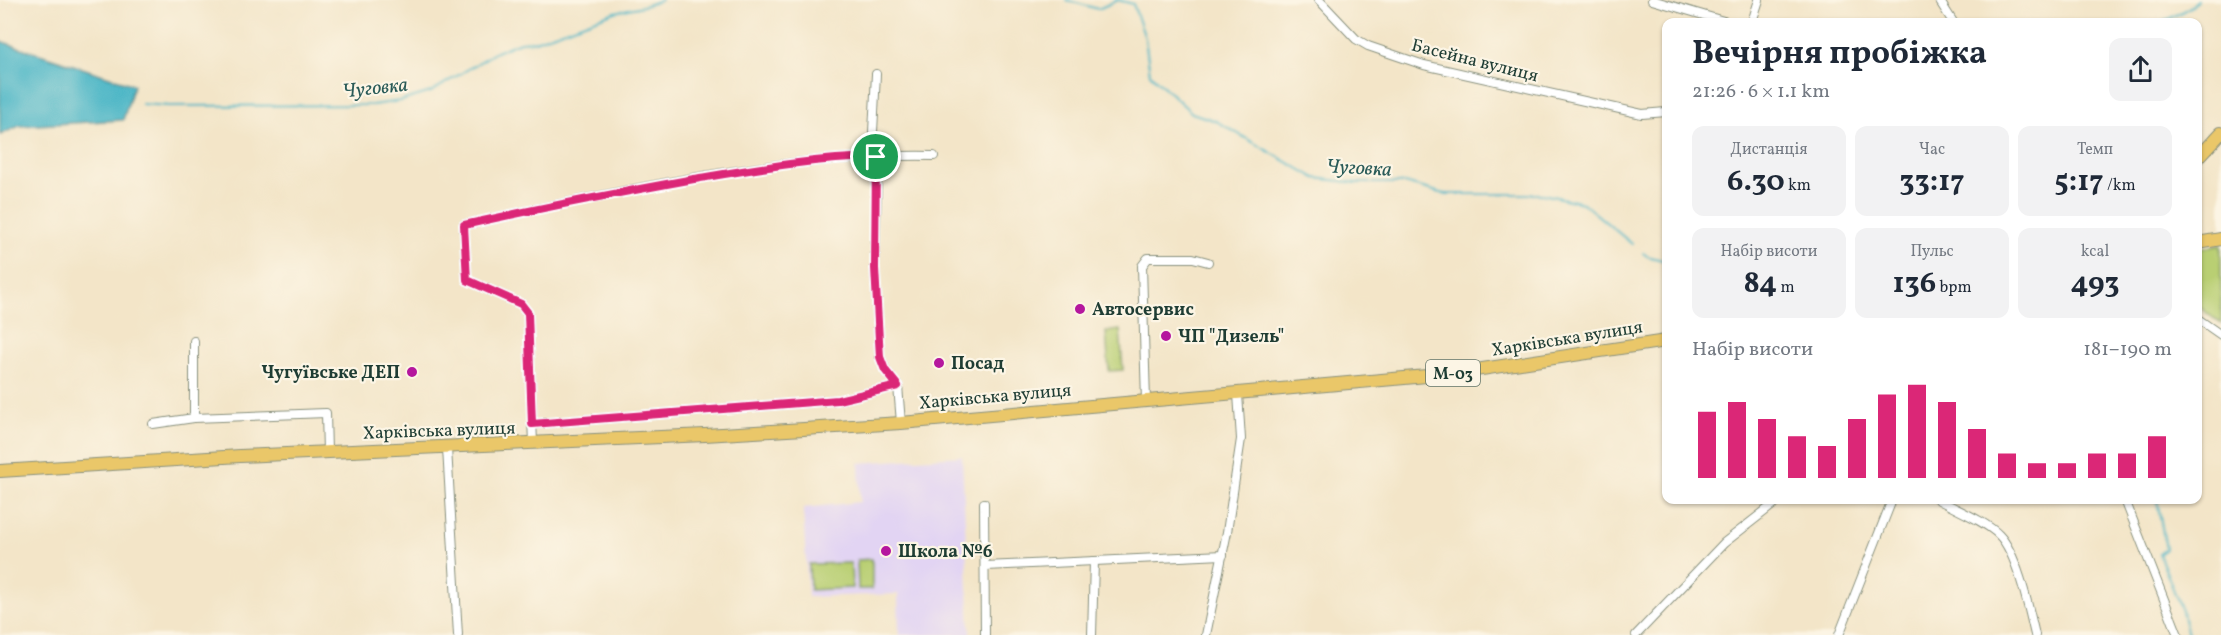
<!DOCTYPE html>
<html lang="uk">
<head>
<meta charset="utf-8">
<style>
  body { margin:0; font-family:Vollkorn,serif; background:#f2f2f3; color:#1f2937; height:100vh; display:flex; flex-direction:column; font-size:22px; white-space:nowrap }
  * { box-sizing:border-box; margin:0 }
  p { font-size:20px; color:#747a83 }
  .icon { flex:none; width:33px; height:33px; fill:none; stroke:currentColor; stroke-width:2; stroke-linecap:round; stroke-linejoin:round }
  .map { position:relative; flex:1; overflow:hidden }
  .sheet { position:absolute; left:1662px; top:18px; width:540px; height:486px; display:flex; flex-direction:column; background:#fff; border-radius:12px; box-shadow:0 2px 4px #0004 }
  .sheet>* { flex:none }
  .pin { position:absolute; display:grid; place-items:center; width:51px; height:51px; color:#fff; margin:-26px; border:3px solid #fff; border-radius:50%; box-shadow:0 2px 6px #0007 }
  .round { display:grid; place-items:center; flex:none; width:63px; height:63px; border-radius:12px; background:#f2f2f3 }
  .summary { display:flex; align-items:center; justify-content:space-between; height:102px; padding:0 30px }
  h1 { font-size:33px; font-weight:700; line-height:45px }
  .figures { display:grid; grid-template-columns:repeat(3,1fr); gap:9px; height:102px; padding:6px 30px }
  .figures div { display:grid; align-content:center; border-radius:12px; background:#f2f2f3; text-align:center }
  .figures b { font-size:30px; font-weight:700 }
  .figures small { font-size:16px; font-weight:400 }
  .figures p { font-size:16px }
  .chart { height:168px; padding:12px 30px }
  .chart p { display:flex; justify-content:space-between }
  .chart svg { width:100%; height:108px; margin-top:6px; stroke:#db2777; stroke-width:6 }
  .map>svg:first-child { display:block }
  .built { fill:#e2d4f3 }
  .green { fill:#b9cf73; stroke:#6c8654; stroke-width:1.5 }
  .water { fill:#49b5c6; stroke:#34797d; stroke-width:1.5 }
  .lines { fill:none; stroke-linecap:round; stroke-linejoin:round }
  .stream { stroke:#49b5c6; stroke-width:2 }
  .minor-casing { stroke:#89917e; stroke-width:10 }
  .primary-casing { stroke:#89917e; stroke-width:14 }
  .trunk-casing { stroke:#89917e; stroke-width:14 }
  .minor { stroke:#fff; stroke-width:8 }
  .primary { stroke:#eac769; stroke-width:12 }
  .trunk { stroke:#eac769; stroke-width:12 }
  .route-casing { stroke:#fff; stroke-width:12 }
  .route { stroke:#db2777; stroke-width:8 }
  .poi-dot { fill:#b5179e; stroke:#fcf5e5; stroke-width:2 }
  .labels { text-anchor:middle; stroke-width:4.5; stroke-linejoin:round; paint-order:stroke }
  .shield { fill:#fcf5e5; stroke:#617469; stroke-width:1.5 }
  .shield-label { font-size:16px; font-weight:bold; fill:#1f3d34 }
  .street-label { font-size:18px; fill:#1f3d34; stroke:#fcf5e5 }
  .poi-label { font-size:18px; font-weight:bold; fill:#1f3d34; stroke:#fcf5e5; text-anchor:start }
  .water-label { font-size:20px; font-style:italic; fill:#2a5b58; stroke:#fcf5e5 }
</style>
</head>
<body>
<div class="map">
<svg width="2221" height="635" viewBox="0 0 2221 635">
  <rect width="100%" height="100%" fill="#fcf5e5"/>
  <filter id="ink" filterUnits="userSpaceOnUse"><feTurbulence type="fractalNoise" baseFrequency=".0167" numOctaves="2"/><feDisplacementMap in="SourceGraphic" scale="12" xChannelSelector="R" yChannelSelector="G"/><feConvolveMatrix kernelMatrix="1 2 1 2 8 2 1 2 1" color-interpolation-filters="sRGB"/></filter>
  <filter id="wash" filterUnits="userSpaceOnUse"><feTurbulence type="fractalNoise" baseFrequency=".008" numOctaves="4" result="noise"/><feDisplacementMap in="SourceGraphic" scale="24" xChannelSelector="R" yChannelSelector="G"/><feGaussianBlur stdDeviation="1.35" result="paint"/><feColorMatrix in="noise" values="0 0 0 0 0 0 0 0 0 0 0 0 0 0 0 0 0 1.4 0 .05"/><feComposite in="paint" operator="in"/></filter>
  <g filter="url(#wash)">
    <rect width="100%" height="100%" fill="#f3e5c8"/>
    <!-- built -->
    <polygon class="built" points="962,456 970,635 899,635 898,594 808,597 803,508 860,502 859,463"/>
    <!-- green -->
    <g class="green">
      <polygon points="2221,245 2221,324 2198,306 2198,249"/>
      <polygon points="1120,330 1123,370 1109,371 1106,332"/>
      <polygon points="872,559 872,589 858,589 857,560"/>
      <polygon points="851,563 852,588 810,590 809,564"/>
    </g>
    <!-- water -->
    <polygon class="water" points="0,41 134,85 123,120 19,126 0,135"/>
    <g class="lines">
      <!-- stream -->
      <g class="stream">
        <polyline points="1066,0 1098,9 1118,0"/>
        <polyline points="1118,0 1133,4 1145,38 1150,74 1192,113 1216,121 1315,178 1357,183 1404,183 1445,194 1543,194 1583,203 1632,244"/>
        <polyline points="2163,22 2192,6 2197,0"/>
        <polyline points="142,104 169,106 372,105 401,101 431,92 496,52 520,42 535,41 615,12 647,5 661,0"/>
        <polyline points="1643,253 1647,256 1666,261"/>
        <polyline points="2157,500 2166,549 2159,554 2182,611 2188,635"/>
      </g>
    </g>
  </g>
  <g filter="url(#ink)">
    <g class="lines">
      <!-- minor casing -->
      <g class="minor-casing">
        <g id="minor">
          <polyline points="1319,0 1356,39 1368,46 1424,65 1642,114 1666,112"/>
          <polyline points="1652,0 1727,22"/>
          <polyline points="1939,0 1953,22"/>
          <polyline points="1752,22 1759,0"/>
          <polyline points="876,74 873,132 877,187 875,268 879,341 880,357 886,371 898,386 901,423"/>
          <polyline points="2198,319 2221,335"/>
          <polyline points="1146,401 1142,266 1148,258 1193,258 1208,262"/>
          <polyline points="194,418 194,341"/>
          <polyline points="153,424 194,418 326,413 327,452"/>
          <polyline points="532,424 838,400 898,386"/>
          <path d="M533,444L528,313L521,304L467,280L464,225C617,192 777,153 934,156"/>
          <polyline points="447,448 458,635"/>
          <path d="M1939,500C1957,510 1985,521 1999,535C2017,553 2029,609 2035,635"/>
          <polyline points="2125,500 2178,635"/>
          <polyline points="984,503 985,635"/>
          <polyline points="985,566 1223,555"/>
          <polyline points="1092,635 1094,561"/>
          <polyline points="1206,635 1227,532 1241,439 1238,394"/>
          <polyline points="1636,635 1724,543 1779,500"/>
          <polyline points="1839,635 1892,500"/>
        </g>
      </g>
      <!-- primary casing -->
      <g class="primary-casing">
        <polyline id="primary" points="2198,243 2221,239"/>
      </g>
      <!-- trunk casing -->
      <g class="trunk-casing">
        <g id="trunk">
          <polyline points="2198,158 2221,133"/>
          <polyline points="0,471 240,456 705,435 901,423 1449,374 1666,341"/>
        </g>
      </g>
      <!-- minor -->
      <use href="#minor" class="minor"/>
      <!-- primary -->
      <use href="#primary" class="primary"/>
      <!-- trunk -->
      <use href="#trunk" class="trunk"/>
    </g>
  </g>
  <g class="lines" filter="url(#ink)">
    <!-- route casing -->
    <g class="route-casing">
      <path id="route" d="M876,157L875,268L879,340L880,357L885,370L898,386L838,400L532,424L528,313L521,304L467,280L464,225C540,208 617,193 694,179C754,169 815,158 876,157Z"/>
    </g>
    <!-- route -->
    <use href="#route" class="route"/>
  </g>
  <!-- markers -->
  <g class="poi-dot">
    <circle cx="1080" cy="309" r="6"/>
    <circle cx="1166" cy="336" r="6"/>
    <circle cx="939" cy="363" r="6"/>
    <circle cx="412" cy="372" r="6"/>
    <circle cx="886" cy="551" r="6"/>
  </g>
  <g class="labels">
    <!-- shield labels -->
    <rect class="shield" x="1426" y="360" width="54" height="26" rx="4.5"/>
    <g class="shield-label">
      <text x="1453" y="379">М-03</text>
    </g>
    <!-- street labels -->
    <g class="street-label">
      <text transform="translate(1475 60) rotate(14)" y="6">Басейна вулиця</text>
      <text transform="translate(1567 338) rotate(-9)" y="6">Харківська вулиця</text>
      <text transform="translate(995 396) rotate(-5)" y="6">Харківська вулиця</text>
      <text transform="translate(439 430) rotate(-2)" y="6">Харківська вулиця</text>
    </g>
    <!-- poi labels -->
    <g class="poi-label">
      <text x="1092" y="315">Автосервис</text>
      <text x="1178" y="342">ЧП "Дизель"</text>
      <text x="951" y="369">Посад</text>
      <text x="400" y="378" text-anchor="end">Чугуївське ДЕП</text>
      <text x="898" y="557">Школа №6</text>
    </g>
    <!-- water labels -->
    <g class="water-label">
      <text transform="translate(375 87) rotate(-6)" y="7">Чуговка</text>
      <text transform="translate(1359 167) rotate(3)" y="7">Чуговка</text>
    </g>
  </g>
</svg>
<div class="pin" style="left:876px;top:157px;background:#1e9e55"><svg class="icon" aria-label="arrive" viewBox="0 0 24 24"><path d="M6 21V4h12l-3 4 3 4H6"/></svg></div>
<section class="sheet">
<div class="summary"><div><h1>Вечірня пробіжка</h1><p>21:26 · 6 × 1.1 km</p></div><a class="round"><svg class="icon" aria-label="share" viewBox="0 0 24 24"><path d="M12 15V3M7 8l5-5 5 5M5 13v7h14v-7"/></svg></a></div>
<div class="figures">
<div><p>Дистанція</p><b>6.30<small> km</small></b></div>
<div><p>Час</p><b>33:17</b></div>
<div><p>Темп</p><b>5:17<small> /km</small></b></div>
</div>
<div class="figures">
<div><p>Набір висоти</p><b>84<small> m</small></b></div>
<div><p>Пульс</p><b>136<small> bpm</small></b></div>
<div><p>kcal</p><b>493</b></div>
</div>
<div class="chart"><p><span>Набір висоти</span>181–190 m</p>
<svg viewBox="0 0 160 44" preserveAspectRatio="none"><path d="M5 44V17M15 44V13M25 44V20M35 44V27M45 44V31M55 44V20M65 44V10M75 44V6M85 44V13M95 44V24M105 44V34M115 44V38M125 44V38M135 44V34M145 44V34M155 44V27"/></svg>
</div>
</section>
</div>
</body>
</html>
